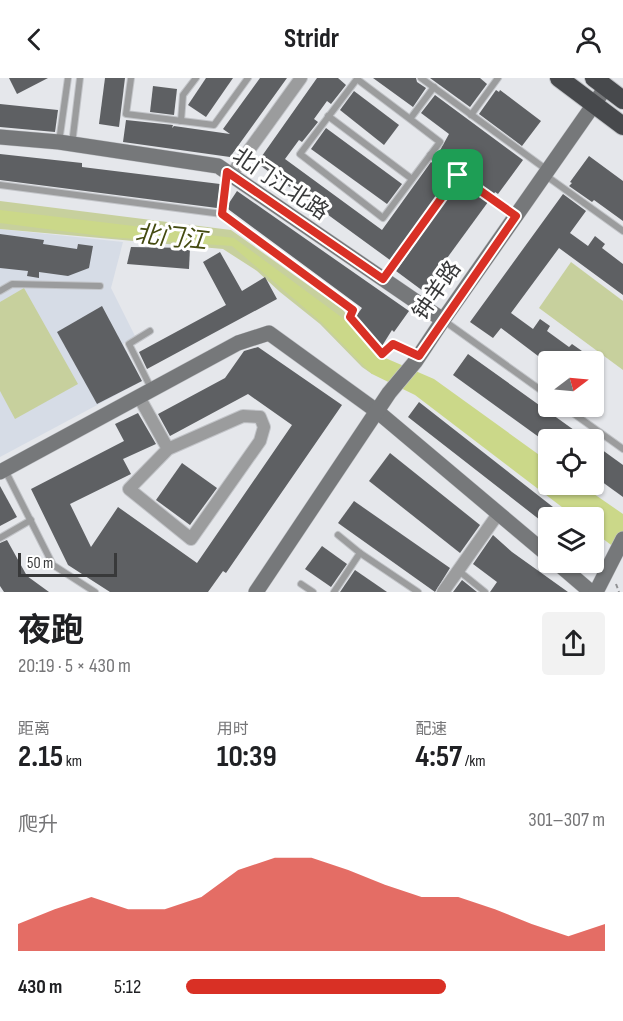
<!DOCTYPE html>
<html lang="zh">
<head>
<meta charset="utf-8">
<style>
  body { margin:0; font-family:"Sofia Sans Condensed","Noto Sans SC",sans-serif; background:#f2f2f2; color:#202124; height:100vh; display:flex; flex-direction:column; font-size:22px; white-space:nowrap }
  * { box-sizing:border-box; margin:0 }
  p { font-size:20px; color:#757577 }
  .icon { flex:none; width:33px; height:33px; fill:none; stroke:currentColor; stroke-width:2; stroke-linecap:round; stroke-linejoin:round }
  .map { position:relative; height:514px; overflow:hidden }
  .details { display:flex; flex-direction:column; background:#fff; flex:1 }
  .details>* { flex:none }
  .needle { width:39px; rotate:74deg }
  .tools { position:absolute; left:538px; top:273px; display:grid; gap:12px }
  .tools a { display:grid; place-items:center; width:66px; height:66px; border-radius:6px; background:#fff; box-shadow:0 2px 4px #0004; font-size:30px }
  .scale { position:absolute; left:18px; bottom:15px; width:99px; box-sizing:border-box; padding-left:6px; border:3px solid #38393a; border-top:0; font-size:16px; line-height:21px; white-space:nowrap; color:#38393a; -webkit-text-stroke:4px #fff; paint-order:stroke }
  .pin { position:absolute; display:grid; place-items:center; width:51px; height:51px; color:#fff; margin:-26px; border-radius:12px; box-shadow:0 3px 9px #0006 }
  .round { display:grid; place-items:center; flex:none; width:63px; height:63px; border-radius:6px; background:#f2f2f2 }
  .headline { display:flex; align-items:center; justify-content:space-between; height:102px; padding:0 18px }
  h1 { font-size:33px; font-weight:700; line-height:45px }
  .metrics { display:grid; grid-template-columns:repeat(3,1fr); gap:9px; height:102px; padding:6px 18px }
  .metrics div { display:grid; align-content:center }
  .metrics b { font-size:30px; font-weight:700 }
  .metrics small { font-size:16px; font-weight:400 }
  .metrics p { font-size:16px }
  .chart { height:168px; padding:12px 18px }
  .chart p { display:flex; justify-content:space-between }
  .chart svg { width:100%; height:108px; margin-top:6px; fill:#d93025; opacity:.7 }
  ul { padding:0 18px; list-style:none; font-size:20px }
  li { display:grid; grid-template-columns:96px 72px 1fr; align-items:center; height:45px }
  li i { height:15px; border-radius:8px; background:#d93025 }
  header { display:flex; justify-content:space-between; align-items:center; height:78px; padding:0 18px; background:#fff; font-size:27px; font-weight:700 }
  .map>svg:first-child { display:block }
  .built { fill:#d6dce6 }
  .green { fill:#c7d09d }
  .water { fill:#cbd889 }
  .building { fill:#5e6063 }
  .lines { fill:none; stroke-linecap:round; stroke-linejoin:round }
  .lane-casing { stroke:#c2c4c8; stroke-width:8 }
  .street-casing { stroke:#c2c4c8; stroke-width:14 }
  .secondary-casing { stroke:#c2c4c8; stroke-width:16 }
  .highway-casing { stroke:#c2c4c8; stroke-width:20 }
  .path { stroke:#919395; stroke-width:2; stroke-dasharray:4.5 3; stroke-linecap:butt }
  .lane { stroke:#9b9c9d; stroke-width:6 }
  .street { stroke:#9b9c9d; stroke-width:12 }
  .secondary { stroke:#76787a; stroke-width:15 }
  .highway { stroke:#47494c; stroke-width:18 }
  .route-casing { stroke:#fff; stroke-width:12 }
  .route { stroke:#d93025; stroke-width:8 }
  .labels { text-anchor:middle; stroke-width:6; stroke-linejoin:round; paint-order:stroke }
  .street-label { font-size:22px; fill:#38393a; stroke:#fff }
  .water-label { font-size:24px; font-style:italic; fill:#444b10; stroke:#fff }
</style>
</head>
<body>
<header><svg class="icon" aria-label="back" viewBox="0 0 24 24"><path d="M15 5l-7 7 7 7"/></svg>Stridr<svg class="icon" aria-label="person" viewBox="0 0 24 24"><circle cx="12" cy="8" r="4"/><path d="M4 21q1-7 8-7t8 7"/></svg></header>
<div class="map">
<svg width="623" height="514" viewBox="0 0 623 514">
  <rect width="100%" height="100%" fill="#e5e7eb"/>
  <!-- built -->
  <polygon class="built" points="0,151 123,164 111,210 135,258 123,266 142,303 0,379"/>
  <!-- green -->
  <g class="green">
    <polygon points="0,123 231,152 343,232 368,267 383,279 372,296 362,289 320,246 280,214 257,193 223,171 0,151"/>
    <polygon points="571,184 623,223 623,292 539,230"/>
    <polygon points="24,210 78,306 15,341 0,313 0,224"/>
  </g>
  <!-- water -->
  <polygon class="water" points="0,132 234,160 348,244 368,267 383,279 434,301 549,384 549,406 581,407 623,436 623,476 594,454 594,440 575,439 415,317 372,296 321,244 232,168 109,159 0,145"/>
  <!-- building -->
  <g class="building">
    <polygon points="9,0 48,0 17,16"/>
    <polygon points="105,0 125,0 119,49 99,46"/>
    <polygon points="206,0 233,0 206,39 188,27"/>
    <polygon points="260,0 287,0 230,79 123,64 126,42 173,47 172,50 174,48 230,56 223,51"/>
    <polygon points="317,0 338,0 346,7 331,26 327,23 314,41 318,44 302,64 299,62 285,81 382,152 431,84 451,98 390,182 257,85"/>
    <polygon points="373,0 416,0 417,4 426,10 413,29"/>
    <polygon points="430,0 480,0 487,6 470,29"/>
    <polygon points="153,8 177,11 174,37 150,34"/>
    <polygon points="496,12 499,14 500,12 541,43 522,68 479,36"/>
    <polygon points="354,13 399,47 384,67 340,32"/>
    <polygon points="435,17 523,82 498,116 495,114 494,116 438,76 449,56 421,35"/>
    <polygon points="0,26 58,32 55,54 0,49"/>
    <polygon points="326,50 402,106 387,126 311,71"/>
    <polygon points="0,76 82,85 82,89 220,106 217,130 0,102"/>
    <polygon points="589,78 623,103 623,143 594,122 592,124 569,108 572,105 570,104"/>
    <polygon points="459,104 488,124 423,213 396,193"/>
    <polygon points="237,113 409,233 394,254 392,252 382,268 356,238 362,230 228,131 229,125"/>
    <polygon points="563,116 586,133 570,155 588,168 595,158 605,166 602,170 623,186 623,217 559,170 511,235 533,251 540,241 550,248 547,253 569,269 572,266 582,273 580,276 592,284 546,284 501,250 493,260 470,244"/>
    <polygon points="0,156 44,162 43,166 77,171 78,166 93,168 89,190 68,198 39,194 39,200 27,198 28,193 0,190"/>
    <polygon points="131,169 190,170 189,191 127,186"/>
    <polygon points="220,174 242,213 265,199 277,221 147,291 139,274 226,227 203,184"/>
    <polygon points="102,228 142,303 97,326 57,254"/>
    <polygon points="258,269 342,327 226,495 223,493 208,514 110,514 68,487 31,411 124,363 115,346 138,335 156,366 123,381 131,396 70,426 91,469 118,429 197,485 292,347 248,316 170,358 158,336 225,300 244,273"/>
    <polygon points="468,276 567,347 588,362 543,362 453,297"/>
    <polygon points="419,324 567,440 549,440 549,449 408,339"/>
    <polygon points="594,366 623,387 623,419 594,398"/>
    <polygon points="390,375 480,447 460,475 369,403"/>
    <polygon points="182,385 217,410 190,447 156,422"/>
    <polygon points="0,408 17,439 0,448"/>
    <polygon points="354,423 450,490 435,514 338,445"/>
    <polygon points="493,457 512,474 568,514 490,514 497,504 473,486"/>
    <polygon points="7,462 27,498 49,514 4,514 0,508 0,465"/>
    <polygon points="322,468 347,486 331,509 305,491"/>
    <polygon points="355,492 387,514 340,514"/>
    <polygon points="462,502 477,514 453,514"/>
  </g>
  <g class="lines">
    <!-- lane casing -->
    <g class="lane-casing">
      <g id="lane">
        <polyline points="131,0 126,36 214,47 248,0"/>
        <polyline points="421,0 547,92"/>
        <polyline points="471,37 498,0"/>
        <polyline points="328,38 412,101"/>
        <polyline points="410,41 357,1 300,76 383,140 440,64 410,41 434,9"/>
        <polyline points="181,43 183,17 196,0"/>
        <polyline points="59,64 68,0"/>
        <polyline points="72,66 80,0"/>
        <polyline points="430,77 515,137"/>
        <polyline points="545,97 623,153"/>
        <polyline points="0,107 222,136 353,232 350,239 382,276 393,266 418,278"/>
        <polyline points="222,136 227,94"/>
        <polyline points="383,201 458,97"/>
        <polyline points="0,213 12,206 100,208"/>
        <polyline points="443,242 549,318"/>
        <polyline points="150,253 129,266 151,310"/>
        <polyline points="563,328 623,371"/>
        <polyline points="5,392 53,487 95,514"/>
        <polyline points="338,457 360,475 418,514"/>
        <polyline points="0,460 31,442"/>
        <polyline points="459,493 485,514"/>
        <polyline points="301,506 313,514"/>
        <polyline points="334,514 360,475"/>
      </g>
    </g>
    <!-- street casing -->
    <g class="street-casing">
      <g id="street">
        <polyline points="231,97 301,0"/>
        <polyline points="139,319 168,371 243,338 260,339 264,349 260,363 191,461 129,411 168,371"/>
        <polyline points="443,514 498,436"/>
      </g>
    </g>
    <!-- secondary casing -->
    <g class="secondary-casing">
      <g id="secondary">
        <polyline points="0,59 59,64 218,88 443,242"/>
        <polyline points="0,394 238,265 269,255 378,334 549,478"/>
        <polyline points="556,484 591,514"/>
        <polyline points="256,514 389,315 415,284 443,242 606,9"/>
        <polyline points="596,514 623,461"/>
      </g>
    </g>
    <!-- highway casing -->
    <g class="highway-casing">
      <g id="highway">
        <polyline points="559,0 623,48"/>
        <polyline points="594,0 623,22"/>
      </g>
    </g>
    <!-- path -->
    <polyline class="path" points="616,506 619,514"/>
    <!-- lane -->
    <use href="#lane" class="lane"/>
    <!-- street -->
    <use href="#street" class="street"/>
    <!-- secondary -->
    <use href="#secondary" class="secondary"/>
    <!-- highway -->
    <use href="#highway" class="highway"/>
  </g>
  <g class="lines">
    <!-- route casing -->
    <g class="route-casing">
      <polygon id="route" points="227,94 383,201 458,97 516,138 419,278 393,266 382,276 350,239 353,232 222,136"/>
    </g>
    <!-- route -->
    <use href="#route" class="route"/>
  </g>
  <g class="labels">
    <!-- street labels -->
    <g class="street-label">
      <text transform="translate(281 105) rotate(34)" y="8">北门江北路</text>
      <text transform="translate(436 212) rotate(-55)" y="8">钟羊路</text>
    </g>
    <!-- water labels -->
    <g class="water-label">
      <text transform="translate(171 159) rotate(6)" y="8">北门江</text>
    </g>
  </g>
</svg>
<div class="tools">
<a><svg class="needle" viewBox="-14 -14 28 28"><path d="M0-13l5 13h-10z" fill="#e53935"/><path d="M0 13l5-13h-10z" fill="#757577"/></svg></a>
<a><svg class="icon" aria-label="locate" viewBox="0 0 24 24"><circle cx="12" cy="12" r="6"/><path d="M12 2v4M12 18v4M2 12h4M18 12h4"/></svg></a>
<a><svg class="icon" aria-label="layers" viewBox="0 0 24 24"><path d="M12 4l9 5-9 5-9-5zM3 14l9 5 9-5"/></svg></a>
</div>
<div class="scale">50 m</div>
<div class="pin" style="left:458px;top:97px;background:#1e9e55"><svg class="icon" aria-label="arrive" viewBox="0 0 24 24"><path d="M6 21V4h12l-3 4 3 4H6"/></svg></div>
</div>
<section class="details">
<div class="headline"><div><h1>夜跑</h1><p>20:19 · 5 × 430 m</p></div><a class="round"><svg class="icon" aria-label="share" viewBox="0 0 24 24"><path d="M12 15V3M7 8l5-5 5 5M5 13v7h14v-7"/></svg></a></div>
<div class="metrics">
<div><p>距离</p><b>2.15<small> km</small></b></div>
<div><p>用时</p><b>10:39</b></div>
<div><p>配速</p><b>4:57<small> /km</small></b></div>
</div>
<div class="chart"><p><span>爬升</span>301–307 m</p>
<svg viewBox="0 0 160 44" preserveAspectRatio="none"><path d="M0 44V33L10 27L20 22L30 27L40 27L50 22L60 11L70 6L80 6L90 11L100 17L110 22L120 22L130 27L140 33L150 38L160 33V44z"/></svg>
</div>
<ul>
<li><b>430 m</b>5:12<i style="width:62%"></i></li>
</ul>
</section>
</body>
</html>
